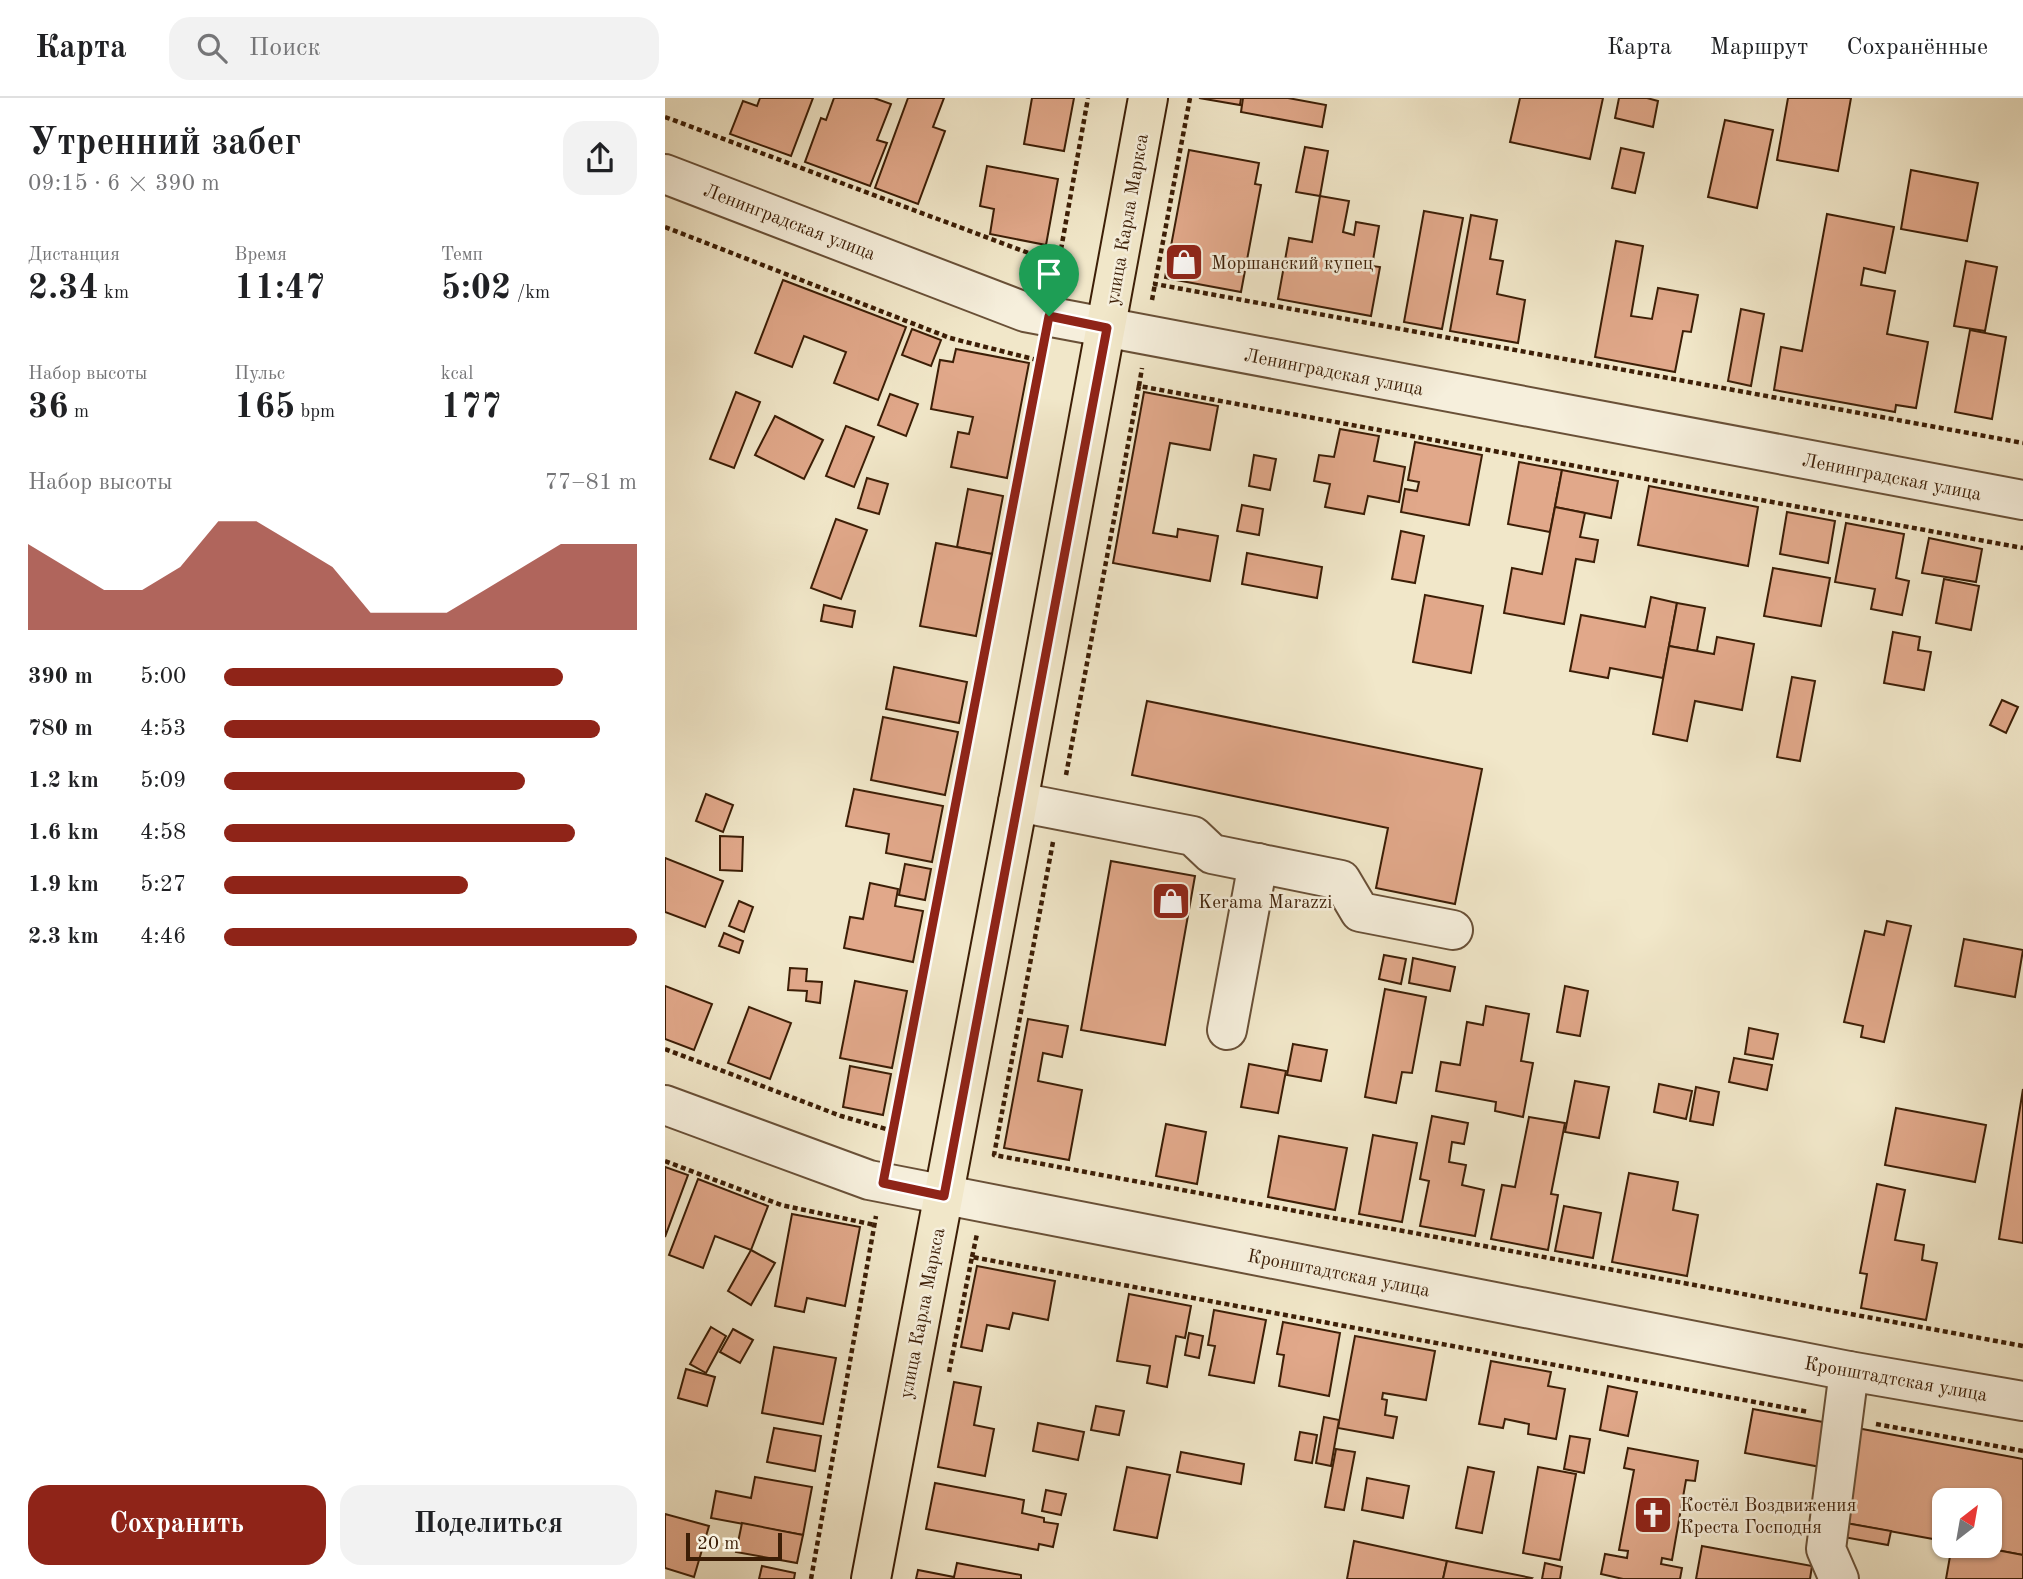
<!DOCTYPE html>
<html lang="ru">
<head>
<meta charset="utf-8">
<style>
  body { margin:0; font-family:"Old Standard TT",serif; background:#f2f2f2; color:#202124; height:100vh; display:flex; flex-direction:column; font-size:26px; white-space:nowrap }
  * { box-sizing:border-box; margin:0 }
  p { font-size:23px; color:#757577 }
  .icon { flex:none; width:38px; height:38px; fill:none; stroke:currentColor; stroke-width:2; stroke-linecap:round; stroke-linejoin:round }
  .map { position:relative; flex:1; overflow:hidden }
  .panel { display:flex; flex-direction:column; background:#fff; width:665px }
  .panel>* { flex:none }
  .needle { width:46px; rotate:31deg }
  .fabs { position:absolute; left:1267px; top:1390px; display:grid; gap:14px }
  .fabs a { display:grid; place-items:center; width:70px; height:70px; border-radius:14px; background:#fff; box-shadow:0 2px 5px #0004; font-size:35px }
  .scale { position:absolute; left:21px; bottom:18px; width:96px; box-sizing:border-box; padding-left:7px; border:4px solid #3c1e06; border-top:0; font-size:19px; line-height:24px; white-space:nowrap; color:#3c1e06; -webkit-text-stroke:5px #f6efdc; paint-order:stroke }
  .pin { position:absolute; display:grid; place-items:center; width:60px; height:60px; color:#fff; margin:-72px -30px; border-radius:50% 50% 50% 0; rotate:-45deg; box-shadow:0 0 7px #0007 }
  .pin .icon { rotate:45deg }
  .round { display:grid; place-items:center; flex:none; width:74px; height:74px; border-radius:21px; background:#f2f2f2 }
  .summary { display:flex; align-items:center; justify-content:space-between; height:119px; padding:0 28px }
  h1 { font-size:38px; font-weight:600; line-height:52px }
  .stats { display:grid; grid-template-columns:repeat(3,1fr); gap:10px; height:119px; padding:7px 28px }
  .stats div { display:grid; align-content:center }
  .stats b { font-size:35px; font-weight:600 }
  .stats small { font-size:19px; font-weight:400 }
  .stats p { font-size:19px }
  .chart { height:196px; padding:14px 28px }
  .chart p { display:flex; justify-content:space-between }
  .chart svg { width:100%; height:126px; margin-top:7px; fill:#8f2418; opacity:.7 }
  .action { display:flex; gap:14px; margin-top:auto; padding:14px 28px }
  .action a { flex:1; height:80px; border-radius:21px; background:#8f2418; color:#fff; font-size:28px; font-weight:600; line-height:80px; text-align:center }
  .action a+a { background:#f2f2f2; color:#202124 }
  ul { padding:0 28px; list-style:none; font-size:23px }
  li { display:grid; grid-template-columns:112px 84px 1fr; align-items:center; height:52px }
  li i { height:18px; border-radius:9px; background:#8f2418 }
  header { display:flex; align-items:center; gap:42px; box-sizing:border-box; height:98px; padding:0 35px; background:#fff; border-bottom:2px solid #e0e0e0 }
  header strong { font-size:33px }
  nav { display:flex; gap:38px; margin-inline-start:auto; font-size:24px }
  .search { width:490px; height:63px; background:#f2f2f2; display:flex; align-items:center; gap:18px; box-sizing:border-box; padding:0 24px; border-radius:21px; color:#757577; font-size:26px }
  main { display:flex; flex:1; min-height:0 }
  .map>svg:first-child { display:block }
  .building { fill:#e1a88a; stroke:#3c1e06; stroke-width:2 }
  .lines { fill:none; stroke-linecap:round; stroke-linejoin:round }
  .minor-casing { stroke:#695037; stroke-width:42 }
  .major-casing { stroke:#3c1e06; stroke-width:42 }
  .path { stroke:#3c1e06; stroke-width:4.5; stroke-dasharray:5 3.5; stroke-linecap:butt }
  .minor { stroke:#f6efdc; stroke-width:38 }
  .major { stroke:#f1e7c9; stroke-width:38 }
  .route-casing { stroke:#fff; stroke-width:14 }
  .route { stroke:#8f2418; stroke-width:9 }
  .labels { text-anchor:middle; stroke-width:5; stroke-linejoin:round; paint-order:stroke }
  .street-label { font-size:19px; fill:#3c1e06; stroke:#f6efdc }
  .poi-label { font-size:19px; fill:#3c1e06; stroke:#f6efdc; text-anchor:start }
</style>
</head>
<body>
<header>
<strong>Карта</strong>
<div class="search"><svg class="icon" aria-label="search" viewBox="0 0 24 24"><circle cx="10" cy="10" r="6"/><path d="M15 15l6 6"/></svg>Поиск</div>
<nav><a>Карта</a><a>Маршрут</a><a>Сохранённые</a></nav>
</header>
<main>
<section class="panel">
<div class="summary"><div><h1>Утренний забег</h1><p>09:15 · 6 × 390 m</p></div><a class="round"><svg class="icon" aria-label="share" viewBox="0 0 24 24"><path d="M12 15V3M7 8l5-5 5 5M5 13v7h14v-7"/></svg></a></div>
<div class="stats">
<div><p>Дистанция</p><b>2.34<small> km</small></b></div>
<div><p>Время</p><b>11:47</b></div>
<div><p>Темп</p><b>5:02<small> /km</small></b></div>
</div>
<div class="stats">
<div><p>Набор высоты</p><b>36<small> m</small></b></div>
<div><p>Пульс</p><b>165<small> bpm</small></b></div>
<div><p>kcal</p><b>177</b></div>
</div>
<div class="chart"><p><span>Набор высоты</span>77–81 m</p>
<svg viewBox="0 0 160 44" preserveAspectRatio="none"><path d="M0 44V14L10 22L20 30L30 30L40 22L50 6L60 6L70 14L80 22L90 38L100 38L110 38L120 30L130 22L140 14L150 14L160 14V44z"/></svg>
</div>
<ul>
<li><b>390 m</b>5:00<i style="width:82%"></i></li>
<li><b>780 m</b>4:53<i style="width:91%"></i></li>
<li><b>1.2 km</b>5:09<i style="width:73%"></i></li>
<li><b>1.6 km</b>4:58<i style="width:85%"></i></li>
<li><b>1.9 km</b>5:27<i style="width:59%"></i></li>
<li><b>2.3 km</b>4:46<i style="width:100%"></i></li>
</ul>
<div class="action"><a>Сохранить</a><a>Поделиться</a></div>
</section>
<div class="map">
<svg width="1358" height="1481" viewBox="0 0 1358 1481">
  <rect width="100%" height="100%" fill="#f1e7c9"/>
  <filter id="stains"><feTurbulence type="fractalNoise" baseFrequency=".00286" numOctaves="4"/><feColorMatrix values="0 0 0 0 .2 0 0 0 0 .09 0 0 0 0 .02 0 0 0 .5 -.17"/></filter>
  <radialGradient id="worn" r=".72"><stop offset=".6" stop-color="#630" stop-opacity="0"/><stop offset="1" stop-color="#630" stop-opacity=".3"/></radialGradient>
  <!-- building -->
  <g class="building">
    <polygon points="95,0 148,0 126,58 65,36 78,3 92,8"/>
    <polygon points="169,0 209,0 226,6 212,42 222,45 205,88 140,64 156,20 161,22"/>
    <polygon points="243,0 279,0 268,29 280,33 253,106 210,90"/>
    <polygon points="367,0 409,0 399,53 359,46"/>
    <polygon points="534,0 576,0 575,7"/>
    <polygon points="578,0 623,0 661,7 657,29 576,14"/>
    <polygon points="855,0 938,0 925,61 845,44"/>
    <polygon points="954,0 982,0 993,3 988,29 950,20"/>
    <polygon points="1123,0 1186,0 1173,73 1112,62"/>
    <polygon points="1060,22 1108,32 1092,110 1043,99"/>
    <polygon points="640,49 663,53 655,98 631,94"/>
    <polygon points="956,50 979,55 970,95 947,90"/>
    <polygon points="524,52 594,65 590,86 596,87 576,194 500,180"/>
    <polygon points="322,68 393,81 381,147 325,136 329,111 315,108"/>
    <polygon points="1246,72 1313,85 1302,143 1236,131"/>
    <polygon points="655,98 684,103 678,134 689,137 691,124 714,128 707,168 715,169 706,218 613,201 624,140 647,144"/>
    <polygon points="759,113 798,120 777,231 739,224"/>
    <polygon points="1162,116 1229,129 1220,175 1199,170 1196,187 1230,193 1222,236 1263,244 1251,310 1231,307 1230,314 1109,292 1116,249 1137,253"/>
    <polygon points="806,117 832,122 825,161 838,163 832,196 860,202 853,245 785,233"/>
    <polygon points="951,143 978,148 966,218 987,221 993,190 1033,197 1026,234 1018,233 1010,274 930,259"/>
    <polygon points="1301,163 1332,169 1320,233 1289,228"/>
    <polygon points="118,182 241,229 213,302 169,285 181,254 139,238 127,269 90,255"/>
    <polygon points="1076,211 1099,216 1086,288 1063,283"/>
    <polygon points="247,231 276,242 266,268 237,257"/>
    <polygon points="1305,232 1341,239 1327,321 1290,314"/>
    <polygon points="291,251 364,265 342,380 286,369 293,334 304,336 308,319 266,311 275,262 288,264"/>
    <polygon points="71,294 95,304 69,370 45,361"/>
    <polygon points="479,294 553,308 545,352 505,345 488,435 512,439 513,431 553,438 545,483 448,465"/>
    <polygon points="225,296 253,306 241,338 213,327"/>
    <polygon points="110,318 158,342 139,381 90,357"/>
    <polygon points="181,328 209,339 189,389 161,378"/>
    <polygon points="675,331 714,338 709,363 740,369 734,404 703,398 699,416 660,409 665,386 649,383 654,357 669,359"/>
    <polygon points="750,344 817,357 804,427 736,414 740,391 752,393 754,384 743,382"/>
    <polygon points="589,357 611,361 605,392 584,388"/>
    <polygon points="854,364 897,372 885,434 843,426"/>
    <polygon points="897,372 953,383 946,420 890,409"/>
    <polygon points="202,380 223,386 214,416 193,410"/>
    <polygon points="984,388 1093,409 1083,468 973,447"/>
    <polygon points="303,391 338,398 327,456 292,449"/>
    <polygon points="577,407 598,411 594,437 572,433"/>
    <polygon points="890,409 920,415 915,439 933,442 929,464 911,461 899,526 839,515 847,470 877,476"/>
    <polygon points="1122,414 1170,423 1163,465 1115,456"/>
    <polygon points="171,421 202,432 176,501 146,490"/>
    <polygon points="1181,425 1239,436 1231,480 1244,483 1237,517 1206,511 1210,491 1170,484"/>
    <polygon points="736,433 759,438 750,485 727,481"/>
    <polygon points="1264,440 1317,451 1311,484 1257,475"/>
    <polygon points="271,445 327,456 311,538 255,528"/>
    <polygon points="582,455 657,469 652,500 577,486"/>
    <polygon points="1108,470 1165,480 1156,528 1099,518"/>
    <polygon points="1279,481 1314,488 1306,532 1271,525"/>
    <polygon points="760,497 818,508 806,575 748,564"/>
    <polygon points="986,499 1012,505 998,580 945,570 943,580 905,573 916,517 980,529"/>
    <polygon points="1012,505 1040,510 1032,553 1004,548"/>
    <polygon points="159,507 190,513 187,529 156,523"/>
    <polygon points="1228,534 1255,539 1253,552 1266,554 1259,592 1219,585"/>
    <polygon points="1052,539 1089,546 1077,612 1030,603 1022,643 988,636 1004,548 1049,556"/>
    <polygon points="229,569 302,584 294,625 221,611"/>
    <polygon points="1127,579 1150,583 1135,663 1112,659"/>
    <polygon points="1337,602 1353,609 1341,635 1325,627"/>
    <polygon points="482,603 817,671 790,806 711,790 723,730 467,677"/>
    <polygon points="218,619 293,634 280,697 206,682"/>
    <polygon points="189,691 278,708 267,764 221,755 224,736 181,728"/>
    <polygon points="41,696 68,707 58,734 31,723"/>
    <polygon points="55,738 78,739 77,773 55,772"/>
    <polygon points="0,760 58,783 40,829 0,814"/>
    <polygon points="446,763 530,778 500,947 416,932"/>
    <polygon points="240,766 266,771 260,802 234,797"/>
    <polygon points="205,785 233,791 230,808 258,813 248,864 179,850 185,819 198,821"/>
    <polygon points="74,803 88,809 79,834 64,828"/>
    <polygon points="1222,823 1246,828 1219,944 1196,939 1198,928 1179,924 1200,833 1219,837"/>
    <polygon points="59,835 78,843 74,855 54,848"/>
    <polygon points="1299,841 1358,852 1350,899 1290,888"/>
    <polygon points="719,857 741,861 736,886 714,881"/>
    <polygon points="748,860 790,869 785,893 744,885"/>
    <polygon points="125,870 142,871 141,883 157,884 155,905 141,903 142,893 123,892"/>
    <polygon points="190,883 242,893 227,970 175,960"/>
    <polygon points="0,888 47,906 29,952 0,941"/>
    <polygon points="900,888 923,893 915,938 892,934"/>
    <polygon points="720,891 761,899 747,975 737,974 731,1005 700,999"/>
    <polygon points="821,908 864,916 856,963 868,965 858,1019 830,1013 831,1004 771,993 776,964 795,967 802,924 818,927"/>
    <polygon points="84,909 126,925 105,981 63,965"/>
    <polygon points="363,921 403,928 397,959 378,955 373,983 417,992 404,1062 339,1050"/>
    <polygon points="1084,930 1113,936 1108,961 1080,956"/>
    <polygon points="628,946 662,952 656,983 622,977"/>
    <polygon points="1069,960 1107,967 1102,992 1064,984"/>
    <polygon points="584,966 621,973 613,1015 576,1009"/>
    <polygon points="185,968 226,976 218,1017 178,1009"/>
    <polygon points="910,983 944,989 934,1040 900,1034"/>
    <polygon points="994,986 1027,993 1021,1021 989,1014"/>
    <polygon points="1031,989 1054,994 1048,1027 1025,1023"/>
    <polygon points="1358,991 1358,1145 1334,1141"/>
    <polygon points="1231,1010 1321,1027 1310,1084 1220,1067"/>
    <polygon points="767,1018 803,1025 799,1046 787,1044 784,1064 801,1067 797,1087 819,1092 810,1138 755,1128 764,1083 755,1081"/>
    <polygon points="864,1019 900,1025 886,1096 893,1097 883,1152 826,1141 837,1087 850,1089"/>
    <polygon points="501,1026 541,1034 532,1086 491,1078"/>
    <polygon points="708,1037 752,1045 737,1124 694,1116"/>
    <polygon points="614,1038 682,1050 670,1112 603,1099"/>
    <polygon points="0,1069 23,1077 0,1139"/>
    <polygon points="964,1075 1013,1084 1008,1112 1033,1117 1022,1178 947,1164"/>
    <polygon points="33,1081 103,1108 86,1152 50,1138 38,1170 4,1157"/>
    <polygon points="1212,1086 1240,1092 1230,1142 1259,1147 1257,1162 1272,1165 1261,1222 1196,1210 1202,1176 1195,1175"/>
    <polygon points="899,1108 936,1115 928,1160 890,1153"/>
    <polygon points="127,1116 195,1129 180,1208 142,1200 139,1214 110,1208"/>
    <polygon points="86,1152 110,1165 86,1207 63,1193"/>
    <polygon points="312,1168 390,1183 383,1222 348,1215 344,1231 322,1227 317,1253 296,1249"/>
    <polygon points="464,1196 526,1208 520,1240 511,1238 502,1289 482,1285 485,1268 452,1263"/>
    <polygon points="549,1212 601,1222 589,1285 544,1277 550,1248 543,1247"/>
    <polygon points="618,1224 675,1235 664,1298 614,1288 619,1257 612,1256"/>
    <polygon points="46,1229 61,1238 41,1275 25,1266"/>
    <polygon points="68,1231 88,1242 75,1265 55,1254"/>
    <polygon points="524,1235 538,1238 534,1260 520,1257"/>
    <polygon points="690,1238 770,1253 761,1302 718,1295 717,1301 722,1302 720,1317 732,1319 728,1340 673,1330"/>
    <polygon points="109,1249 171,1260 158,1326 97,1315"/>
    <polygon points="826,1263 886,1274 883,1288 900,1291 891,1341 863,1336 864,1326 840,1321 838,1330 814,1326"/>
    <polygon points="21,1271 50,1279 42,1308 13,1300"/>
    <polygon points="289,1284 316,1289 309,1327 329,1331 320,1378 273,1369"/>
    <polygon points="943,1288 972,1294 963,1338 935,1332"/>
    <polygon points="431,1308 459,1313 454,1337 426,1332"/>
    <polygon points="1088,1311 1169,1326 1161,1370 1080,1355"/>
    <polygon points="659,1319 674,1322 666,1368 651,1365"/>
    <polygon points="373,1325 419,1334 413,1362 368,1353"/>
    <polygon points="109,1330 156,1338 150,1373 102,1364"/>
    <polygon points="1192,1330 1358,1361 1358,1457 1305,1447 1325,1447 1325,1402 1279,1402 1279,1443 1175,1424"/>
    <polygon points="635,1334 652,1337 647,1365 630,1362"/>
    <polygon points="905,1338 925,1341 919,1375 899,1371"/>
    <polygon points="963,1350 1033,1363 1030,1383 1021,1382 1007,1462 997,1460 996,1466 1017,1470 1015,1481 958,1481 936,1476 940,1456 962,1460 963,1453 954,1452 969,1372 959,1370"/>
    <polygon points="671,1351 690,1354 679,1412 660,1409"/>
    <polygon points="516,1354 579,1366 576,1386 512,1374"/>
    <polygon points="462,1369 505,1377 492,1440 449,1432"/>
    <polygon points="803,1369 829,1374 817,1435 791,1430"/>
    <polygon points="873,1369 911,1376 895,1462 858,1455"/>
    <polygon points="90,1379 147,1389 138,1437 46,1420 51,1393 86,1400"/>
    <polygon points="702,1380 744,1388 738,1420 697,1412"/>
    <polygon points="270,1385 359,1402 357,1415 379,1420 379,1424 393,1426 388,1449 374,1446 373,1452 261,1431"/>
    <polygon points="381,1392 401,1396 396,1417 377,1413"/>
    <polygon points="0,1416 44,1428 29,1479 0,1470"/>
    <polygon points="1175,1424 1226,1433 1223,1447 1173,1438"/>
    <polygon points="77,1425 138,1437 132,1465 71,1454"/>
    <polygon points="689,1443 782,1463 778,1481 682,1481"/>
    <polygon points="1287,1447 1305,1447 1358,1457 1358,1481 1281,1481"/>
    <polygon points="1037,1448 1147,1468 1145,1481 1031,1481"/>
    <polygon points="782,1463 867,1480 866,1481 778,1481"/>
    <polygon points="292,1465 356,1477 356,1481 251,1481 253,1472 289,1479"/>
    <polygon points="880,1465 897,1469 895,1481 877,1481"/>
    <polygon points="97,1468 130,1475 129,1481 94,1481"/>
  </g>
  <g class="lines">
    <!-- minor casing -->
    <g class="minor-casing">
      <g id="minor">
        <polyline points="0,76 360,214 1358,402"/>
        <polyline points="353,704 528,738 547,756 676,782 695,814 788,832"/>
        <polyline points="562,932 593,765"/>
        <polyline points="0,1007 204,1082 1184,1273 1358,1303"/>
        <polyline points="1174,1481 1161,1451 1184,1273"/>
      </g>
    </g>
    <!-- major casing -->
    <g class="major-casing">
      <polyline id="major" points="206,1481 353,704 483,0"/>
    </g>
    <!-- path -->
    <g class="path">
      <polyline points="525,0 490,186 1358,345"/>
      <polyline points="0,19 393,166"/>
      <polyline points="0,129 285,240 376,263"/>
      <polyline points="390,185 423,0"/>
      <polyline points="487,202 490,186"/>
      <polyline points="474,288 477,270"/>
      <polyline points="401,677 474,288 1358,450"/>
      <polyline points="388,744 329,1057 1358,1248"/>
      <polyline points="0,951 176,1018 228,1033"/>
      <polyline points="224,1051 378,252"/>
      <polyline points="0,1063 116,1107 210,1127"/>
      <polyline points="307,1159 312,1136"/>
      <polyline points="284,1274 307,1159 1144,1314"/>
      <polyline points="1211,1326 1358,1353"/>
      <polyline points="146,1481 211,1118"/>
    </g>
    <!-- minor -->
    <use href="#minor" class="minor"/>
    <!-- major -->
    <use href="#major" class="major"/>
  </g>
  <g class="lines">
    <!-- route casing -->
    <g class="route-casing">
      <polygon id="route" points="384,218 442,230 279,1098 218,1085"/>
    </g>
    <!-- route -->
    <use href="#route" class="route"/>
  </g>
  <!-- icons -->
  <defs>
    <g id="shop-square" transform="scale(2.0125)"><rect x="-9" y="-9" width="18" height="18" rx="4" fill="#8f2418" stroke="#f6efdc"/><path d="M-5-2.5h2.3a2.7 3.5 0 0 1 5.4 0H5L5.5 6h-11ZM-1.5-2.5h3a1.5 2.3 0 0 0-3 0Z" fill="#fff"/></g>
    <g id="church-square" transform="scale(2.0125)"><rect x="-9" y="-9" width="18" height="18" rx="4" fill="#8f2418" stroke="#f6efdc"/><path d="M-1.2-6h2.4v3.5h3.3v2.4h-3.3V6h-2.4V-.1h-3.3v-2.4h3.3Z" fill="#fff"/></g>
  </defs>
  <g fill-rule="evenodd">
    <use href="#shop-square" x="519" y="164"/>
    <use href="#shop-square" x="506" y="803"/>
    <use href="#church-square" x="988" y="1417"/>
  </g>
  <g class="labels">
    <!-- street labels -->
    <g class="street-label">
      <text transform="translate(461 121) rotate(-80)" y="7">улица Карла Маркса</text>
      <text transform="translate(125 123) rotate(21)" y="7">Ленинградская улица</text>
      <text transform="translate(669 273) rotate(11)" y="7">Ленинградская улица</text>
      <text transform="translate(1227 378) rotate(11)" y="7">Ленинградская улица</text>
      <text transform="translate(674 1174) rotate(11)" y="7">Кронштадтская улица</text>
      <text transform="translate(256 1215) rotate(-79)" y="7">улица Карла Маркса</text>
      <text transform="translate(1231 1280) rotate(10)" y="7">Кронштадтская улица</text>
    </g>
    <!-- poi labels -->
    <g class="poi-label">
      <text x="546" y="171">Моршанский купец</text>
      <text x="533" y="810">Kerama Marazzi</text>
      <text x="1015" y="1413">Костёл Воздвижения<tspan x="1015" dy="22">Креста Господня</tspan></text>
    </g>
  </g>
  <rect width="100%" height="100%" filter="url(#stains)"/>
  <rect width="100%" height="100%" fill="url(#worn)"/>
</svg>
<div class="fabs">
<a><svg class="needle" viewBox="-14 -14 28 28"><path d="M0-13l5 13h-10z" fill="#e53935"/><path d="M0 13l5-13h-10z" fill="#757577"/></svg></a>
</div>
<div class="scale">20 m</div>
<div class="pin" style="left:384px;top:218px;background:#1e9e55"><svg class="icon" aria-label="arrive" viewBox="0 0 24 24"><path d="M6 21V4h12l-3 4 3 4H6"/></svg></div>
</div>
</main>
</body>
</html>
